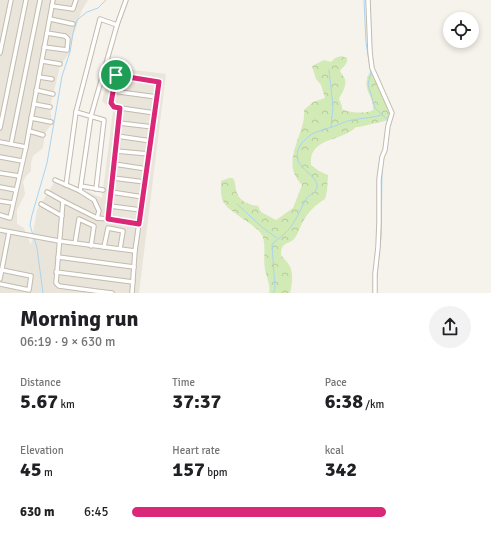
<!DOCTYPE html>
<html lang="en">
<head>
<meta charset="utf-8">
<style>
  body { margin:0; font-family:Signika,sans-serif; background:#f2f2f2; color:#202124; height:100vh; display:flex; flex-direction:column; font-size:15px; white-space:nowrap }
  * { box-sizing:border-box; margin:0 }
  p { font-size:13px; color:#757577 }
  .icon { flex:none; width:22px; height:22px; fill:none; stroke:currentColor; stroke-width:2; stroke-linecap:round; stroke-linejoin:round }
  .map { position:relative; height:293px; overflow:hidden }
  .side { display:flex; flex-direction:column; background:#fff; flex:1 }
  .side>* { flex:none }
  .tools { position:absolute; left:443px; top:12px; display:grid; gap:8px }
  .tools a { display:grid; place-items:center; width:36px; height:36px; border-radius:50%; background:#fff; box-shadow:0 2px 6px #0003; font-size:20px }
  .pin { position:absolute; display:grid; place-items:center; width:34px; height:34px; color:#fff; margin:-17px; border:2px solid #fff; border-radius:50%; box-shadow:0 1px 4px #0007 }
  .round { display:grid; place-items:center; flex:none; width:42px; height:42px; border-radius:21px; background:#f2f2f2 }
  .overview { display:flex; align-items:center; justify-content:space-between; height:68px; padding:0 20px }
  h1 { font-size:22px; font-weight:700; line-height:30px }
  .stats { display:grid; grid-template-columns:repeat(3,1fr); gap:6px; height:68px; padding:4px 20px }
  .stats div { display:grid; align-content:center }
  .stats b { font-size:20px; font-weight:700 }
  .stats small { font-size:11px; font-weight:400 }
  .stats p { font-size:11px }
  ul { padding:0 20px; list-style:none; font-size:13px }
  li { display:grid; grid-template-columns:64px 48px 1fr; align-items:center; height:30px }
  li i { height:10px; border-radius:5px; background:#db2777 }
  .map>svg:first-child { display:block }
  .residential { fill:#eae5da }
  .forest { fill:url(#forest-crowns) }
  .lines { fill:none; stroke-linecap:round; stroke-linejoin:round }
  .stream { stroke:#a9d4f2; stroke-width:1 }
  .minor-casing { stroke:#c2bbae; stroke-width:5.5 }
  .minor { stroke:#fff; stroke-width:3.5 }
  .route-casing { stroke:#fff; stroke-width:8 }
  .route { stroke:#db2777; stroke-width:5 }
</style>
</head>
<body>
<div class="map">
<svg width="491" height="293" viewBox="0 0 491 293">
  <defs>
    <pattern id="forest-crowns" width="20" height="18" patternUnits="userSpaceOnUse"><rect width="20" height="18" fill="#d2eab5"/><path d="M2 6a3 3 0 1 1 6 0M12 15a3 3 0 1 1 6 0" fill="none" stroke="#b6ca9c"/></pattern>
  </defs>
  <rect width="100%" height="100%" fill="#f6f3ec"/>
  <!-- residential -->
  <polygon class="residential" points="0,0 88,0 82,10 73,36 70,52 60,66 50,107 52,124 45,133 43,148 33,156 31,163 31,171 26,176 23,182 25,194 17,210 17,224 24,228 31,245 37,210 57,178 102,198 113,111 102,101 111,67 166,74 139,293 0,293"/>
  <!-- forest -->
  <path class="forest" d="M341,56L347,58C348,65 343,66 340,71C341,74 344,76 345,79C347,86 342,93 339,99L342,106V109C348,113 367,114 373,110C375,96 359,89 371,70L390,110L389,120L359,127H356C342,142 308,137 311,165L319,171L328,175L327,191L325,199C314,206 309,211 302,223C300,228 298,233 295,238C289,245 281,241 281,255C283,258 287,261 289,265C294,272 292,285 290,293H269C271,285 266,277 265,269C263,259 266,247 263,238C262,233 257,229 253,226C246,220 228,210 224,203C220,196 221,188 221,181L229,178H233C236,183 235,188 237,193C240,202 250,205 258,206L261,212L276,220L293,208L302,185C278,161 307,133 304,110L313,102L325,98L321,85L316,79L312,66L324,60L331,62L335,58Z"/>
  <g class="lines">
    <!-- stream -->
    <g class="stream">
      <polyline points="364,0 366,43 371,73 368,84 375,108 388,120"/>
      <polyline points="329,70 333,106 331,127"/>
      <polyline points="237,204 263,228 277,238"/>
      <polyline points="33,235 30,225 32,215 47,163 62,76 70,52 73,33 77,20 87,12 98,8 106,0"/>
      <polyline points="34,238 37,248 43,293"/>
      <polyline points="377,276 381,237 382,171"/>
      <path d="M273,293L275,289L272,244C278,239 285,234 290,228C297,219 301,208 306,199C309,194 315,194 317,188C320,173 286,168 301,144C304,141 308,136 312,134C318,131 325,129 332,127C339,125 345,121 352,120C362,118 372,118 382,115"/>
    </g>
    <!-- minor casing -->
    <g class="minor-casing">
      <g id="minor">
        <polyline points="368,0 370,52 372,68 392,113 388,126 385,150 382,157 379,179 379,222 378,247 375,274 375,293"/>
        <polyline points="52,6 73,9 76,0"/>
        <polyline points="50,19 73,24"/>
        <polyline points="44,47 67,50 68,39 65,36 47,33"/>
        <polyline points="0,53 11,0"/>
        <polyline points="42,61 60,64"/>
        <polyline points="116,75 159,82 139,223"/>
        <polyline points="39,77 52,79"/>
        <polyline points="36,90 53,94"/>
        <polyline points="112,91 157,97"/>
        <polyline points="34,104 50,107"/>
        <polyline points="120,108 155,113"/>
        <polyline points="76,112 104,120 96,189"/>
        <polyline points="31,118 51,122"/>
        <polyline points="119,123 153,127"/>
        <polyline points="0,128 26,0"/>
        <polyline points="29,131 43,135"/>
        <polyline points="117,136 151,141"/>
        <polyline points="0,142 26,147"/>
        <polyline points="11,144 40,0"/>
        <polyline points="116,151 149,154"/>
        <polyline points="0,157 22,161"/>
        <polyline points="114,164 147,169"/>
        <polyline points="0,173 19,176"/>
        <polyline points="113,178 145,182"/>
        <polyline points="55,180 80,191"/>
        <polyline points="66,185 76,112 100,19 117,25"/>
        <polyline points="81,186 103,190"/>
        <polyline points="0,187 16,190"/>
        <polyline points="47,192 63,201"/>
        <polyline points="111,192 143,197"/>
        <polyline points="0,201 13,203"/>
        <polyline points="41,204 62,216"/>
        <polyline points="110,206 141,210"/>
        <polyline points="0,215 10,218 26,147 53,0"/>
        <polyline points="97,218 63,201 56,283 59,286 103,292 103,293"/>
        <polyline points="108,219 97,218 99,211 94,200 80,191 91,116 117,25 126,0"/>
        <polyline points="0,230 59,241 135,251 139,223 108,219 120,108 113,106 111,100 118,67"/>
        <polyline points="75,243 79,219 94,226 91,246"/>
        <polyline points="104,247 108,228 123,231 120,249"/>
        <polyline points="58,257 134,267"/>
        <polyline points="56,272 133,282"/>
        <polyline points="0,279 9,232"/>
        <polyline points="0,284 29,290 31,276 2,270"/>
        <polyline points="103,292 112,293"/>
        <polyline points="132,293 135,251"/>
      </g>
    </g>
    <!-- minor -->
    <use href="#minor" class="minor"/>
  </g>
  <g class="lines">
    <!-- route casing -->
    <g class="route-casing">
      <polygon id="route" points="116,75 159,82 139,224 108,219 120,108 114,107 111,103"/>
    </g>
    <!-- route -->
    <use href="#route" class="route"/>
  </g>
</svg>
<div class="tools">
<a><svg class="icon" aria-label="locate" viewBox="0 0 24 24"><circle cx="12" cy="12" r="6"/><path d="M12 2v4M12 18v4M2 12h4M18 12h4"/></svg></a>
</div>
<div class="pin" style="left:116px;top:75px;background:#1e9e55"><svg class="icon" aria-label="arrive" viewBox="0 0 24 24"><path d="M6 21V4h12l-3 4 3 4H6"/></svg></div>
</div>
<section class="side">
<div class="overview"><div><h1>Morning run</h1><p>06:19 · 9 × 630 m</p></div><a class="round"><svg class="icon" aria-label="share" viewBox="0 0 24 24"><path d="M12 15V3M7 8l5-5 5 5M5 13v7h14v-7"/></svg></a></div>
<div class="stats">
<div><p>Distance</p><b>5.67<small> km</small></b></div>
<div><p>Time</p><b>37:37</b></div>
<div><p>Pace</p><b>6:38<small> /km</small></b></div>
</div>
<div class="stats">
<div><p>Elevation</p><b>45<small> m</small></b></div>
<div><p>Heart rate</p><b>157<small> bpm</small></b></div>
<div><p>kcal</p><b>342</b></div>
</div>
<ul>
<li><b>630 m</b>6:45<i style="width:75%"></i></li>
</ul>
</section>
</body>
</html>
